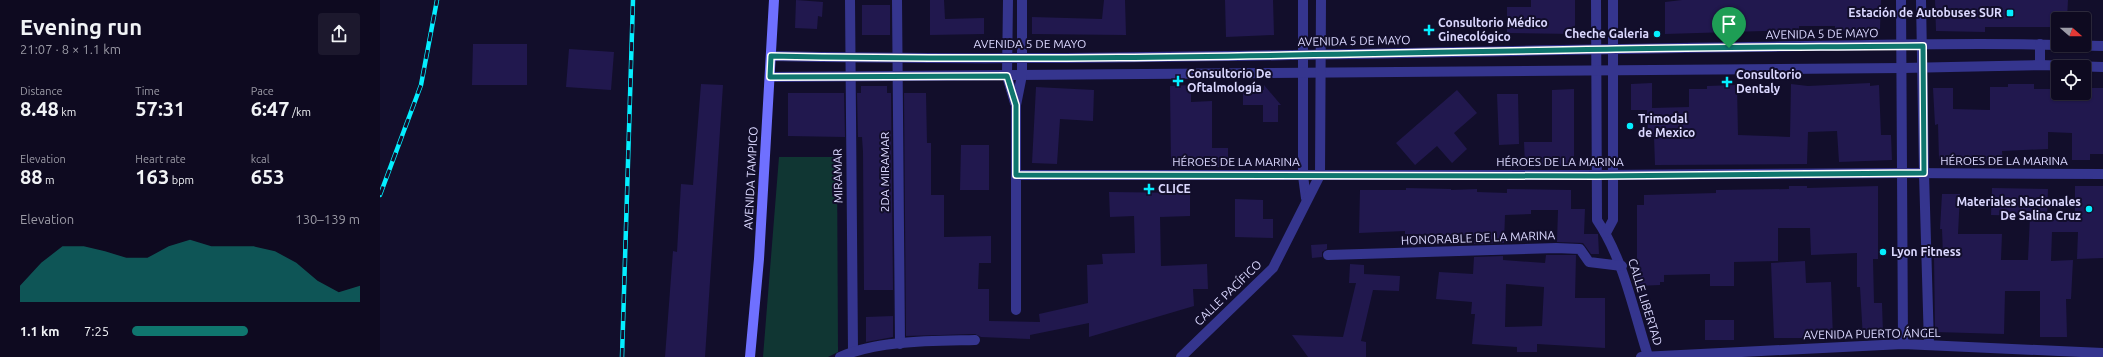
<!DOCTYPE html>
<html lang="en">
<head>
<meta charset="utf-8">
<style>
  body { margin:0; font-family:Ubuntu,sans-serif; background:#1c182d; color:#f1f3f6; height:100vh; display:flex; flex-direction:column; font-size:15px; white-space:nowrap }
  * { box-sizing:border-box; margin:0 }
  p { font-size:13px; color:#9b9aa5 }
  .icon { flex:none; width:22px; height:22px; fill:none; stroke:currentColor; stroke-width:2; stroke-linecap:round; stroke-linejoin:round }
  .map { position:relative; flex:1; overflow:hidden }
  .side { display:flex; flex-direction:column; background:#0e0a20; width:380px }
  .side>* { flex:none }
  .needle { width:26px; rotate:110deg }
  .tools { position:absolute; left:1671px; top:12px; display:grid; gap:8px }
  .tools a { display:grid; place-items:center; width:40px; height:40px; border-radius:4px; background:#0e0a20; box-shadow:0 1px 3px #0004,0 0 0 1px #2e2b3e; font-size:20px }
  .pin { position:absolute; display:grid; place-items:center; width:34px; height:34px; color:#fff; margin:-41px -17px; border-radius:50% 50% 50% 0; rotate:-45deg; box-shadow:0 0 4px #0007 }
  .pin .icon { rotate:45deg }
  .round { display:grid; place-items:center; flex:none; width:42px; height:42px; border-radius:4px; background:#1c182d }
  .head { display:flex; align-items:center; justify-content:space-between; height:68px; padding:0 20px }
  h1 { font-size:22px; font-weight:700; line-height:30px }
  .metrics { display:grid; grid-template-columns:repeat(3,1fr); gap:6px; height:68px; padding:4px 20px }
  .metrics div { display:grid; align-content:center }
  .metrics b { font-size:20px; font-weight:700 }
  .metrics small { font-size:11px; font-weight:400 }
  .metrics p { font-size:11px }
  .chart { height:112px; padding:8px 20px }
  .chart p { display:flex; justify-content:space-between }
  .chart svg { width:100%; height:72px; margin-top:4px; fill:#0f766e; opacity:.7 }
  ul { padding:0 20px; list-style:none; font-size:13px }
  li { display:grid; grid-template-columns:64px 48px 1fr; align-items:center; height:30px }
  li i { height:10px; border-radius:5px; background:#0f766e }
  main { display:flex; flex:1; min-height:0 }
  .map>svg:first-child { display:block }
  .green { fill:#103633 }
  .building { fill:#21184e; fill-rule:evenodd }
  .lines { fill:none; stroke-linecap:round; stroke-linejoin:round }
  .street { stroke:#35358e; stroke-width:10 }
  .secondary { stroke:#6f70ff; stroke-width:10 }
  .rail-casing { stroke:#04eeff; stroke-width:4.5 }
  .rail { stroke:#120e2b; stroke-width:3; stroke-dasharray:9; stroke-linecap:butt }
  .route-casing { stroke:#fff; stroke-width:8 }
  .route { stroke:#0f766e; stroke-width:5 }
  .poi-dot { fill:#04eeff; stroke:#120e2b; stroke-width:1.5 }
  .labels { text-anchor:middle; stroke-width:4; stroke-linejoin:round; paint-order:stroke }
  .poi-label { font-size:12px; font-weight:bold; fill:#dbd8ff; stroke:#120e2b; text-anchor:start }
  .street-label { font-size:12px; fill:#dbd8ff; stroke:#120e2b }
</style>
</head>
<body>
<main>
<section class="side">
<div class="head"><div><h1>Evening run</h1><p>21:07 · 8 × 1.1 km</p></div><a class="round"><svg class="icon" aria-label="share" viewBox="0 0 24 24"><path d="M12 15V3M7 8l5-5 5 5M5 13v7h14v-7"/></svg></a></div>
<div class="metrics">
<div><p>Distance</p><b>8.48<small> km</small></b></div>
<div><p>Time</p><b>57:31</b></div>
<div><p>Pace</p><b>6:47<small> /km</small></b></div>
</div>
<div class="metrics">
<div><p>Elevation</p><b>88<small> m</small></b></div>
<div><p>Heart rate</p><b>163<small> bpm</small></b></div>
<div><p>kcal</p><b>653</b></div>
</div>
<div class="chart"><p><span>Elevation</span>130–139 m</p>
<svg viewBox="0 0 160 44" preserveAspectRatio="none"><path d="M0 44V34L10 20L20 10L30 10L40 13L50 17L60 17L70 10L80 6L90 10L100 10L110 10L120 13L130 20L140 31L150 38L160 34V44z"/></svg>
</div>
<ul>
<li><b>1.1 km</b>7:25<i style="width:51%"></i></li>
</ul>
</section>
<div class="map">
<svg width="1723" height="357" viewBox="0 0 1723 357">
  <rect width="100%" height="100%" fill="#120e2b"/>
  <!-- green -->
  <polygon class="green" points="399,157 457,157 458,352 448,357 383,357"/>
  <!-- building -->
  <g class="building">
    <polygon points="416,0 443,2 442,17 438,16 437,29 415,28"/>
    <polygon points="550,0 564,0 565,19 604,18 604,34 550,35"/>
    <polygon points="724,0 745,0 746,35 652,34 652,17 722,19"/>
    <polygon points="845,0 893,0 894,35 846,37"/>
    <polygon points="1151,0 1195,0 1195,34 1127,33 1127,7 1151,7"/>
    <polygon points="1302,0 1501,0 1500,29 1455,31 1455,26 1419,26 1419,30 1285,34 1285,2"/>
    <polygon points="1555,0 1688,0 1687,19 1678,19 1678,27 1605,27 1605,32 1556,31"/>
    <rect x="482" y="5" width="28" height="30"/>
    <polygon points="93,44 147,44 147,85 92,85"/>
    <polygon points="189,49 234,52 231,90 186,87"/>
    <polygon points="1272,83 1272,108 1309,107 1309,89 1327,89 1327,86 1357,85 1358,135 1410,137 1411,84 1428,86 1490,83 1490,86 1499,85 1501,135 1511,135 1512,160 1459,162 1457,131 1428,132 1427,164 1275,165 1274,136 1268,136 1267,110 1251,110 1251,84"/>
    <polygon points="321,84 343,85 325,357 285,357 293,251 297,252 301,184 313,185"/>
    <polygon points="1628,84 1654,84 1654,89 1675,89 1675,93 1704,93 1704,88 1723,88 1723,154 1710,154 1710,160 1692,160 1692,133 1668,132 1668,149 1622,151 1623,161 1559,159 1558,124 1555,125 1553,88 1573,88 1573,109 1610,110 1610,87 1628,87"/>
    <polygon points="811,85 811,102 832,101 832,148 848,148 848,167 791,167 790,86"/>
    <polygon points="884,85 901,105 898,105 898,122 883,122 883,105 863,105 863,90 884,90"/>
    <polygon points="481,86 507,86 507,93 511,93 513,290 484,290 483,152 482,137 478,137 477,93 481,93"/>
    <polygon points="656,87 714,90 713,121 680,119 677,164 652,163"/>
    <polygon points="1194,89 1194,166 1145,166 1144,142 1172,142 1172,90"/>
    <polygon points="1077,90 1097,113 1074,133 1087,149 1072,163 1057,146 1035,165 1016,143"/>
    <polygon points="408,93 464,93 465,137 408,136"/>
    <polygon points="524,93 546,93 547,143 551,143 551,195 564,195 564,237 611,236 611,263 599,263 598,289 609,289 609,321 660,322 659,314 708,303 707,265 723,264 722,254 755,253 754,216 730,217 729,192 810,193 810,216 780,217 781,266 827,264 828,289 813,289 814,306 709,337 709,323 650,335 650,339 601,337 595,334 526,336"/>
    <polygon points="1117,94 1138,94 1139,144 1119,145"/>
    <polygon points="581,145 609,145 609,190 580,190"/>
    <polygon points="1409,186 1427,186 1427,188 1498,186 1498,259 1493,259 1494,303 1502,303 1503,334 1494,335 1494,339 1483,339 1480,287 1477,287 1477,253 1431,255 1430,228 1398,228 1398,261 1354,262 1354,286 1330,286 1330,274 1284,275 1284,282 1280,282 1280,285 1257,286 1257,205 1264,205 1264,195 1336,193 1336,190 1409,189"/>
    <polygon points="1695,186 1723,186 1723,258 1697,259 1698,232 1672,232 1671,261 1693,260 1691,299 1686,299 1687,337 1660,337 1660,291 1625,291 1624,334 1555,332 1554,256 1563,256 1562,229 1560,229 1562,194 1580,194 1578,234 1622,234 1621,260 1648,260 1650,216 1611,215 1612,188 1668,189 1667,218 1695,219"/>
    <polygon points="1026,188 1071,189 1071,190 1097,189 1097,192 1127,193 1127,189 1191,190 1191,209 1205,209 1204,234 1218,234 1219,254 1211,254 1203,243 1177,242 1178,210 1151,210 1151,214 1125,215 1124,243 1094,244 1094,236 1078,235 1025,234 1025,231 979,233 980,190 1026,190"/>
    <polygon points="855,199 883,200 883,219 893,219 893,238 855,237"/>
    <polygon points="947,244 947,249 942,252 942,257 932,258 931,245"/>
    <path d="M1166,255H1196L1195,298H1225V348L1157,344V352H1137V347L1092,344L1095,314H1091L1092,302L1056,299L1059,272L1093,274L1094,257L1123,256V260L1165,263ZM1126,284L1164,287L1162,326L1125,327Z"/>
    <polygon points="1425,261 1426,283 1451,282 1453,338 1394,338 1391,263"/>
    <polygon points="970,264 984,265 984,274 1020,276 1019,291 993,290 981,341 986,342 986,357 928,357 912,335 963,337 976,283 969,283"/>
    <polygon points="513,316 513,337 486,342 486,317"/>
    <rect x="1325" y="320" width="29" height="20"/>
  </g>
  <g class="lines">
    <!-- street -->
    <g class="street">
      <polyline points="470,0 473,351"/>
      <polyline points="517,0 520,344"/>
      <polyline points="628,0 627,76 635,103"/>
      <polyline points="923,0 923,176 926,198"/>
      <path d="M1216,0L1217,220C1244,260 1253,310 1268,356"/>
      <polyline points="1521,0 1523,344"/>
      <polyline points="1541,0 1544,173 1549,345"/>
      <polyline points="1678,45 1723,46"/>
      <path d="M391,56C716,63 1042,51 1368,47C1471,46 1575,42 1678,45"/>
      <polyline points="1660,65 1660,44"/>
      <polyline points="390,77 1523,68 1660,65 1723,67"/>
      <polyline points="636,175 1217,175 1523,173 1723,174"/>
      <polyline points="1226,233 1233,220 1233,0"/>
      <polyline points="948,255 1176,248 1200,249 1209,262 1242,266"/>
      <polyline points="636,310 636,105 642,75 642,0"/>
      <path d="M460,357C498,340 554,341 595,340"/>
      <polyline points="801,357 893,268 940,175 941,0"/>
      <polyline points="1261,357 1523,344 1723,353"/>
    </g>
    <!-- secondary -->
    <polyline class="secondary" points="370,357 379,259 394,0"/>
    <!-- rail casing -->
    <g class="rail-casing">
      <g id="rail">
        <polyline points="0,195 41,85 57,0"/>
        <polyline points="242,357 253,0"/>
      </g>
    </g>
    <!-- rail -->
    <use href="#rail" class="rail"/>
  </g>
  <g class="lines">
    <!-- route casing -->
    <g class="route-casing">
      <path id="route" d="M1543,46L1544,173L1217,176L636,175V105L627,76L390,77L391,56C673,62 954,54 1236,49C1338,47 1441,47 1543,46Z"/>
    </g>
    <!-- route -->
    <use href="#route" class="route"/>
  </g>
  <!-- markers -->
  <g class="poi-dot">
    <rect x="1626" y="9" width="8" height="8" rx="2"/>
    <path d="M1047 24h4v4h4v4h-4v4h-4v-4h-4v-4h4z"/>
    <circle cx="1277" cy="34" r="4"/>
    <path d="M796 75h4v4h4v4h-4v4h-4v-4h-4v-4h4z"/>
    <path d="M1345 76h4v4h4v4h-4v4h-4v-4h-4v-4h4z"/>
    <circle cx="1250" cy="126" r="4"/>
    <path d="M767 183h4v4h4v4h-4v4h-4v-4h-4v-4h4z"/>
    <circle cx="1709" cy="209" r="4"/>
    <circle cx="1503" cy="252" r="4"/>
  </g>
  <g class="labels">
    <!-- poi labels -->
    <g class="poi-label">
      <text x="1622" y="17" text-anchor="end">Estación de Autobuses SUR</text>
      <text x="1058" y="27">Consultorio Médico<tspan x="1058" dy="14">Ginecológico</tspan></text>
      <text x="1269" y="38" text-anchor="end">Cheche Galeria</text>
      <text x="807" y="78">Consultorio De<tspan x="807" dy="14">Oftalmología</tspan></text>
      <text x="1356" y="79">Consultorio<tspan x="1356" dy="14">Dentaly</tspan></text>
      <text x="1258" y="123">Trimodal<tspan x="1258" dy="14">de Mexico</tspan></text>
      <text x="778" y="193">CLICE</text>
      <text x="1701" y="206" text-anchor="end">Materiales Nacionales<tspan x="1701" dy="14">De Salina Cruz</tspan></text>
      <text x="1511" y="256">Lyon Fitness</text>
    </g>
    <!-- street labels -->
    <g class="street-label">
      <text transform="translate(1442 34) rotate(-1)" y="4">AVENIDA 5 DE MAYO</text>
      <text transform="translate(974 41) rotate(-1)" y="4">AVENIDA 5 DE MAYO</text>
      <text x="650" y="48">AVENIDA 5 DE MAYO</text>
      <text x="1624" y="165">HÉROES DE LA MARINA</text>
      <text x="856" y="166">HÉROES DE LA MARINA</text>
      <text x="1180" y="166">HÉROES DE LA MARINA</text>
      <text transform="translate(505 172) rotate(-90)" y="4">2DA MIRAMAR</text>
      <text transform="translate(458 176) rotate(-91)" y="4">MIRAMAR</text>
      <text transform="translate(371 178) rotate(-87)" y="4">AVENIDA TAMPICO</text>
      <text transform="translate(1098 238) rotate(-2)" y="4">HONORABLE DE LA MARINA</text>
      <text transform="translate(848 293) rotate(-44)" y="4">CALLE PACÍFICO</text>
      <text transform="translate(1265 302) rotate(73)" y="4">CALLE LIBERTAD</text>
      <text transform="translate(1492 334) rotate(-1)" y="4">AVENIDA PUERTO ÁNGEL</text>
    </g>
  </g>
</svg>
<div class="tools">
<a><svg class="needle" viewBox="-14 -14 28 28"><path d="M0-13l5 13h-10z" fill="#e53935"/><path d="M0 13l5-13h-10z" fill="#9b9aa5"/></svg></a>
<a><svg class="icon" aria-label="locate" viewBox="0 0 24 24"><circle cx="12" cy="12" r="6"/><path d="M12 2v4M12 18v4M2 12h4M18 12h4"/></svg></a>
</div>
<div class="pin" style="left:1349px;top:48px;background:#1e9e55"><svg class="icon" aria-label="arrive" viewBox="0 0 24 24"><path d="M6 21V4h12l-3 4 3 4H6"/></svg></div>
</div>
</main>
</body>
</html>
